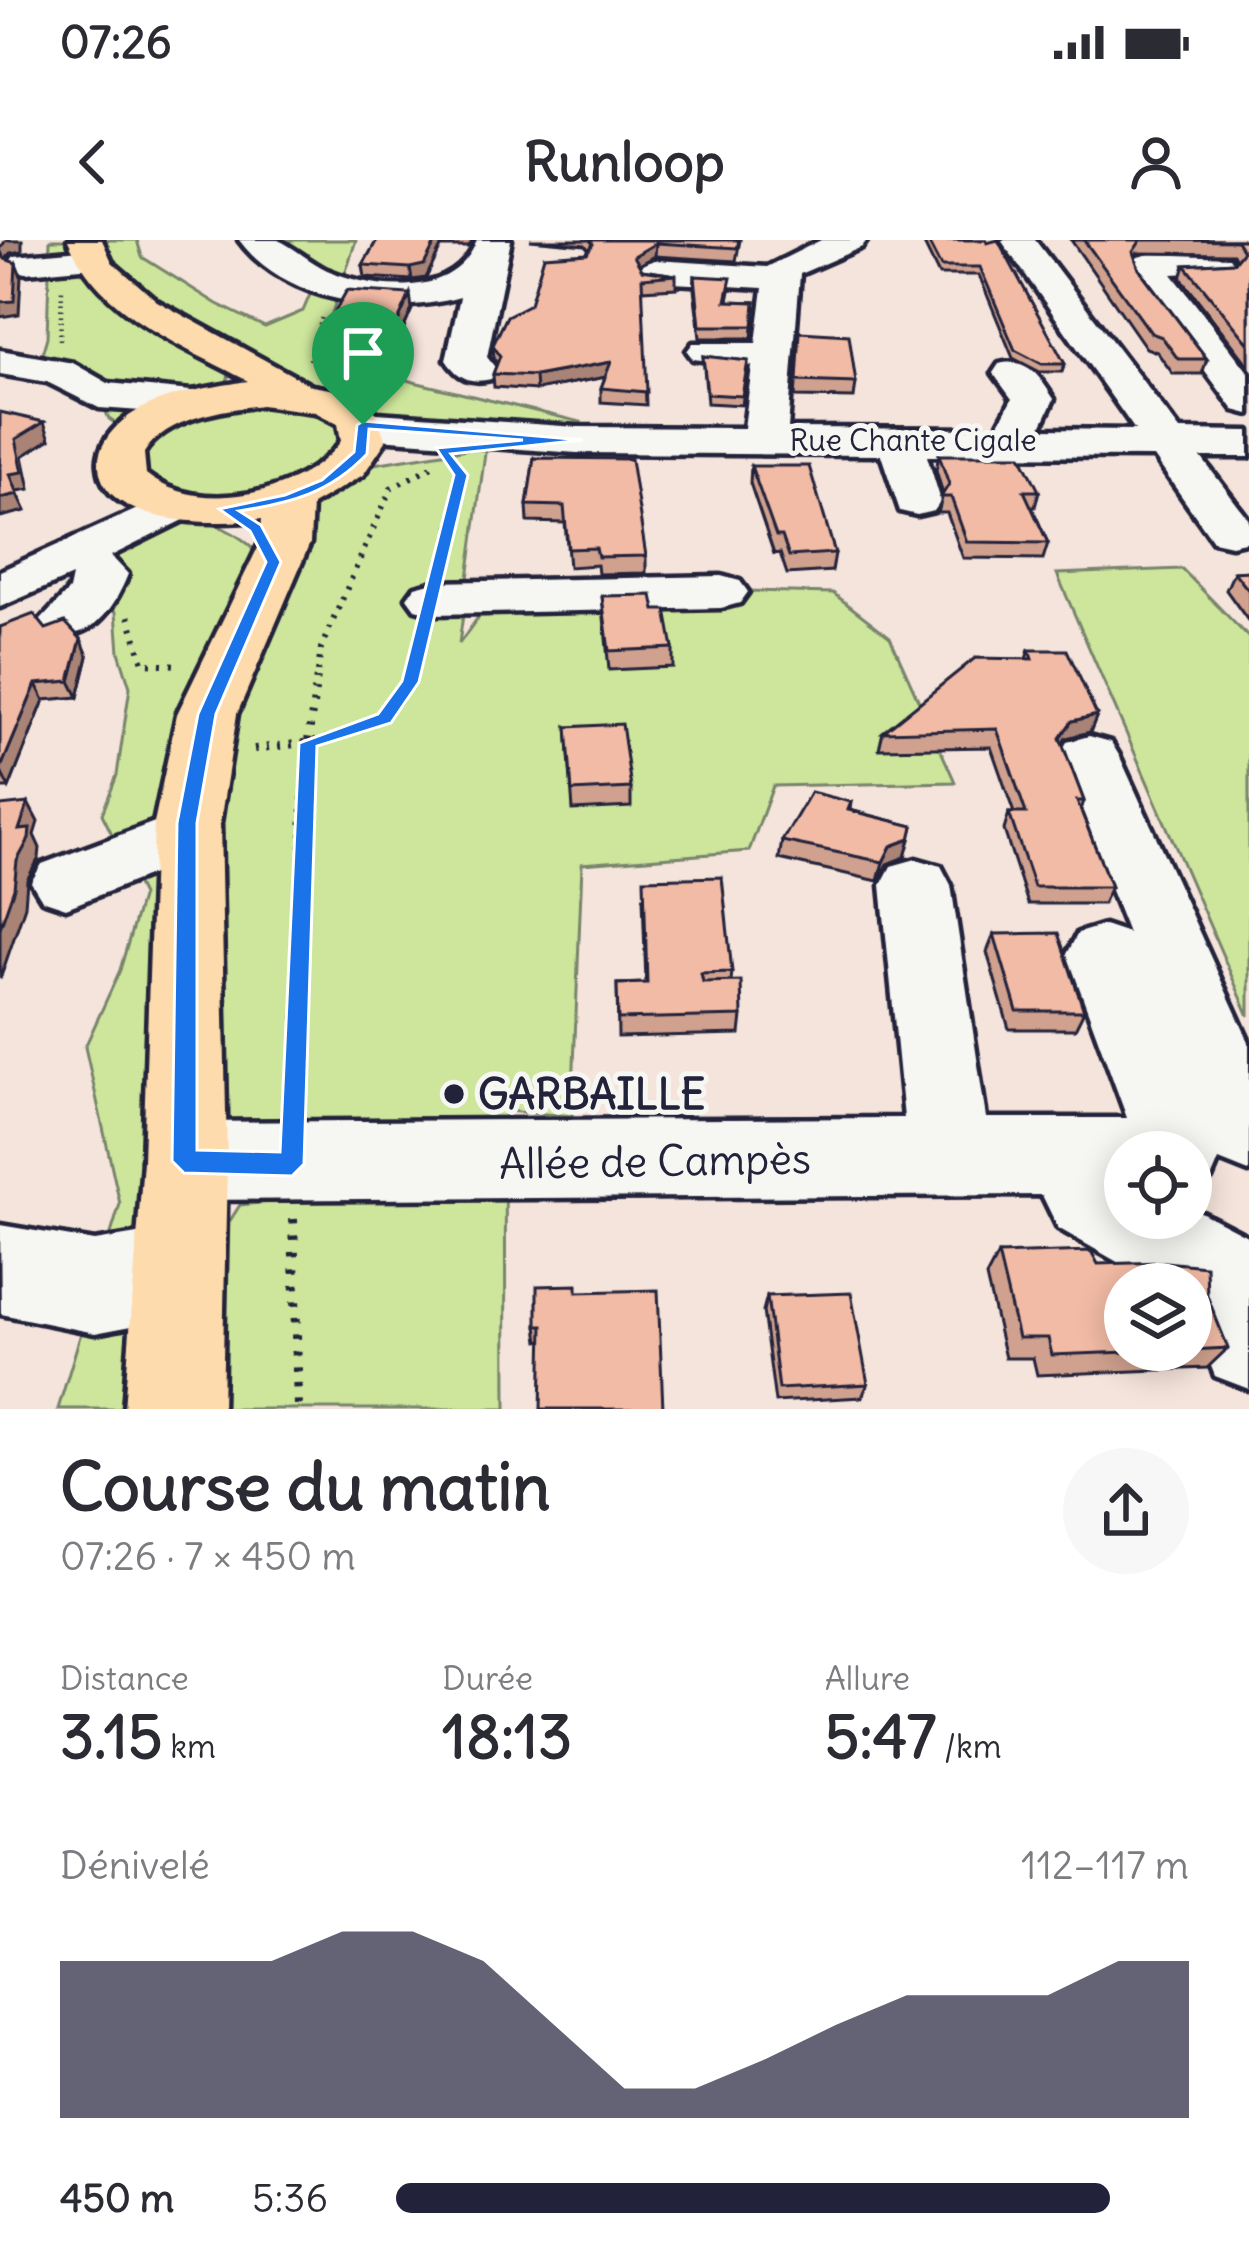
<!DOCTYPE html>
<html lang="fr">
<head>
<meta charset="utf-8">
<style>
  body { margin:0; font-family:Delius,sans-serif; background:#f7f7f7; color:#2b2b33; height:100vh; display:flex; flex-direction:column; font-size:45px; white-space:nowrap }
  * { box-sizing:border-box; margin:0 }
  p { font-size:39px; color:#7c7c81 }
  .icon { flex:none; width:66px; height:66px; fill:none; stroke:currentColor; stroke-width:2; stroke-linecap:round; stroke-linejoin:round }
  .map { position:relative; height:1169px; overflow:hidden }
  .side { display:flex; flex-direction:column; background:#fff; flex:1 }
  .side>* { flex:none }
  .buttons { position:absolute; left:1104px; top:891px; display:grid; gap:24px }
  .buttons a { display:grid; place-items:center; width:108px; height:108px; border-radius:50%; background:#fff; box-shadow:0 6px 30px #0003; font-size:60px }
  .pin { position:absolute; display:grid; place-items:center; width:102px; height:102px; color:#fff; margin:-123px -51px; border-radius:50% 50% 50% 0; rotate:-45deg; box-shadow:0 0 12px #0007 }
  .pin .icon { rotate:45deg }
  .round { display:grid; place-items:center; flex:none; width:126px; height:126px; border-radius:63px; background:#f7f7f7 }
  .summary { display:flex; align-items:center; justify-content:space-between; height:204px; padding:0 60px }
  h1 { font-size:66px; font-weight:700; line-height:90px }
  .stats { display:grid; grid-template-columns:repeat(3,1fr); gap:18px; height:204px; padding:12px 60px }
  .stats div { display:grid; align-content:center }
  .stats b { font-size:60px; font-weight:700 }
  .stats small { font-size:33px; font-weight:400 }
  .stats p { font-size:33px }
  .chart { height:336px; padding:24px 60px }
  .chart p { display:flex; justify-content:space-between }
  .chart svg { width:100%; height:216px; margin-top:12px; fill:#22223b; opacity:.7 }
  ul { padding:0 60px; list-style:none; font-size:39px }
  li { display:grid; grid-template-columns:192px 144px 1fr; align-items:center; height:90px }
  li i { height:30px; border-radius:15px; background:#22223b }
  .status { display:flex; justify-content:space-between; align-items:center; height:84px; padding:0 60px; background:#fff; direction:ltr }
  .status svg { height:33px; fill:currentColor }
  header { display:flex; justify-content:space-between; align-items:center; height:156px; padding:0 60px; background:#fff; font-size:54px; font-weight:700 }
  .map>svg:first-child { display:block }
  .green { fill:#cde69c; stroke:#78846c; stroke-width:3 }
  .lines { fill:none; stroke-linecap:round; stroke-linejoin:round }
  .minor-casing { stroke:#22223b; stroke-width:9 }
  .major-casing { stroke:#22223b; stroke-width:9 }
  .path-far3 { stroke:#22223b; stroke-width:4.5; stroke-dasharray:1.5 4.5; stroke-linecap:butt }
  .path-far2 { stroke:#22223b; stroke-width:6; stroke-dasharray:3 8; stroke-linecap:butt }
  .path-far1 { stroke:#22223b; stroke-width:8; stroke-dasharray:3 9; stroke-linecap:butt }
  .path { stroke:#22223b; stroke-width:10; stroke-dasharray:4.5 12; stroke-linecap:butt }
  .minor { fill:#f6f6f2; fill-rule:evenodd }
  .major { fill:#fedbac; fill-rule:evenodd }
  .wall { fill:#d0a18e; stroke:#22223b; stroke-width:3 }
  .shaded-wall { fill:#a98374; stroke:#22223b; stroke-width:3 }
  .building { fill:#f2bba5; stroke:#22223b; stroke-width:3 }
  .route { fill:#1a73e8; stroke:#fff; stroke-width:3; fill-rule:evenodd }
  .poi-dot { fill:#22223b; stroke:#f6f6f2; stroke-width:4.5 }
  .labels { text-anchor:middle; stroke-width:10; stroke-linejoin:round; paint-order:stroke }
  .far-street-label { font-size:30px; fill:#22223b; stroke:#f6f6f2 }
  .near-poi-label { font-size:42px; font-weight:bold; fill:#22223b; stroke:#f6f6f2; text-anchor:start }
  .near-street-label { font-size:42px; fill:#22223b; stroke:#f6f6f2 }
</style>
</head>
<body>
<div class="status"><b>07:26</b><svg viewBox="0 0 49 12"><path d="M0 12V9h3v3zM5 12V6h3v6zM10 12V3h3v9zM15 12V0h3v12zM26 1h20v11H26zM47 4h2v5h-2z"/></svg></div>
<header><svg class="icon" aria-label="back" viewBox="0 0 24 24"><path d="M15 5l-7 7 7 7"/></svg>Runloop<svg class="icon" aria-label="person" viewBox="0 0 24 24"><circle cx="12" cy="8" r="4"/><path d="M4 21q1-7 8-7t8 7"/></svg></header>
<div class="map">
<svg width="1249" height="1169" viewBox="0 0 1249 1169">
  <rect width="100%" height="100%" fill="#f5e4db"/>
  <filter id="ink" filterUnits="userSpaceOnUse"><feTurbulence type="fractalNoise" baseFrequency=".00833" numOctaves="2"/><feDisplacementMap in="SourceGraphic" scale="24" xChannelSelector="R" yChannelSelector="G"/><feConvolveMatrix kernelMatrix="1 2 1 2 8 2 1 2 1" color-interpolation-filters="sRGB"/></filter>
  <g filter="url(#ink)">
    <!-- green -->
    <g class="green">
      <polygon points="50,0 137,0 142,17 217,64 265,87 303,71 317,38 256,0 356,0 320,110 414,142 581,182 577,200 410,191 232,129 225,145 134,196 109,179 98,154 38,128 47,97"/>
      <path d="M285,160L339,179L348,196L320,234L244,258H201L166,250L145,235L140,217C168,166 233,165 285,160Z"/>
      <polygon points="486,206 459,404 501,345 833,353 890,397 955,542 773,546 749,611 582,624 572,876 505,871 506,1169 211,1169 217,1001 240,965 357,953 240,885 184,879 187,583 289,283 349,228"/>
      <path d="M171,280C206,280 225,284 252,307L254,326L140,1169H58L120,964L85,807L120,730L142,655L102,574L117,535L130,447L119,412L116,372L102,357H66L64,349L85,341L75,327Z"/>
      <polygon points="1182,329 1249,398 1249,776 1057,334"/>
    </g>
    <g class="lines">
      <!-- minor casing -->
      <g class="minor-casing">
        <g id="minor">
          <path d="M239,0C250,0 268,0 278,0C294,7 310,22 327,30C377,51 455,59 477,0H511L487,117L497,130L491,139C470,144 458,138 446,120L460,57C391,77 285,63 239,0Z"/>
          <path d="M821,0H867L862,7L800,34L788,188L996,189L1012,159L993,133L999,124C1028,117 1039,136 1054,159L1040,189L1135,190L1001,0H1035L1180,190L1249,191V217H1201L1249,280V301L1231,305L1213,301L1154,217L927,216L941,261L934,271L917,275L900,271L881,215L577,213L363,198L348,194L341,185L348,176L363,172L577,187L744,188L752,126L693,119L687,111L693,103H756L763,48L655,42L643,38L637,31L643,24L655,20L767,27Z"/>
          <polygon points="92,9 104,12 109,19 104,26 26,33 14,30 9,23 14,16"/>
          <polygon points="1150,14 1229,17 1234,24 1229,31 1172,34 1249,133 1249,174 1234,170 1138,40 1133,24 1138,17"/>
          <polygon points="0,110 73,123 108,143 212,153 218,162 212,171 197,175 99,168 47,142 0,134"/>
          <path d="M175,252L192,256L199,266L192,276L111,316L128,334C113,371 91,403 48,393L40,381L69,350L72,336L0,367V331Z"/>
          <polygon points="721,336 740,341 748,352 740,363 721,368 434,374 415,369 407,358 415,347 434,342"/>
          <polygon points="1089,496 1111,502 1120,517 1249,802 1249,932 1219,920 1211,939 1191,947 1191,912 1125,912 1125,978 1191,978 1191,967 1249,997 1249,1149 1215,1136 1191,1076 1191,1044 1156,1044 1058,988 1042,955 185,960 155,949 143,921 155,893 185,882 904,878 881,645 891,626 916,619 941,626 951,645 986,878 1127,878 1067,714 1078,693 1104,685 1128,693 1058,517 1067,502"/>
          <polygon points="187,570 211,577 220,594 211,611 66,668 42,660 31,642 42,624"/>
          <polygon points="0,985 95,1001 179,987 211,1000 224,1032 211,1064 179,1077 95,1093 1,1074"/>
        </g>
      </g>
      <!-- major casing -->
      <g class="major-casing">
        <path id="major" d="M68,0H102L112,22L157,61L312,146L341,151L374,169L386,201L363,235L312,265L310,303L237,474L220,583L227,921L222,1169H124L143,921L154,583L177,474L260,303L262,279C220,285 105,288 99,227C97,212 106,197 117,186C148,155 206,148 248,141C179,104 101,76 68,0ZM261,165L315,172L338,184L341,201C303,254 199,277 146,234L144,213C166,177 223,170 261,165Z"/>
      </g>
      <!-- path-far3 -->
      <g class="path-far3">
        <polyline points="60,100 62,50"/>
        <polyline points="310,120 322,77"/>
      </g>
      <!-- path-far2 -->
      <g class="path-far2">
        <polyline points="443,320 461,234 454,225"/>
        <polyline points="129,376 143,423 180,425"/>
        <polyline points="318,432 321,408 391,248 436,224"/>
        <polyline points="413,432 424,392"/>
      </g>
      <!-- path-far1 -->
      <g class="path-far1">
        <path d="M254,509C320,500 390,502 414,429"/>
        <polyline points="298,752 304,530 318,429"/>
      </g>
      <!-- path -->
      <g class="path">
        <polyline points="295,862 298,749"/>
        <polyline points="293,979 298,1169"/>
      </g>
      <!-- minor -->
      <use href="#minor" class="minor"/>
      <!-- major -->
      <use href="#major" class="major"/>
    </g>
    <!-- wall -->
    <g class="wall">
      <polygon points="377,0 474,0 468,7 441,7 426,38 412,40 365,37 363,25"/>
      <polygon points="530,0 740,0 736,21 655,16 639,25 642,30 676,35 676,48 642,50 646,165 601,162 601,148 605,137 536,150 494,147 493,134 497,124 494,119 493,105 530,64 589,10 585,5"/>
      <polygon points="922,0 986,0 1065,124 1062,132 1040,132 1013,118 979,35 939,35"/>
      <polygon points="1071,0 1249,0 1249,126 1181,38 1185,25 1234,22 1236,20 1233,14 1137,13 1134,17 1139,29 1207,119 1202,134 1173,134 1157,112 1146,108"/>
      <polygon points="695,36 730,51 728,61 755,62 752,98 700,98 694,49"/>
      <polygon points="412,69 390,120 331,100 328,84"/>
      <polygon points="800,92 856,143 854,158 795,157"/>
      <polygon points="703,116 748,121 742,165 707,163"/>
      <polygon points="939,215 1039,251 1035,267 1032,267 1048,303 1043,319 963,318 947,273 938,273 943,254 936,230"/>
      <polygon points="534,218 646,316 646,333 598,334 597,325 569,327 565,283 528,282 527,265"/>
      <polygon points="751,226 835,313 832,331 787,334 780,313 774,314 750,243"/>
      <polygon points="1249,331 1249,382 1226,350 1234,332"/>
      <polygon points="602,356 655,370 673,408 673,427 609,430"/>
      <polygon points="0,387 46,389 81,399 88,416 78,457 44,460 9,548 0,548"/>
      <polygon points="1029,410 1097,475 1090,492 1066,498 1062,503 1084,561 1081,570 1111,647 1103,664 1028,664 1004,590 1009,573 1014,573 991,507 879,509 883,492 1026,419"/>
      <polygon points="567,487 631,548 631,567 573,570"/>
      <polygon points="851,562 850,570 913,586 905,617 887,624 878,641 779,619 782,601"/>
      <polygon points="643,658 732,732 731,741 742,776 740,794 618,797 617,744 646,743"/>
      <polygon points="994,694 1084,771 1075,789 1009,789 987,712"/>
      <polygon points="998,1014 1098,1024 1207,1056 1228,1108 1207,1128 1037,1135 1033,1118 1005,1118 986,1037"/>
      <polygon points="577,1052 543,1100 539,1101 537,1086"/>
      <polygon points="767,1056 868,1144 862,1157 775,1162 763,1071"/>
    </g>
    <!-- shaded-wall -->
    <g class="shaded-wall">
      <polygon points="6,0 22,0 22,11 10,13 4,23 0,9"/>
      <polygon points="437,0 441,0 441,7 426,38 412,40 410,28"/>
      <polygon points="656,3 655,16 634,28 634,16"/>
      <polygon points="16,23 21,36 19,74 0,77 0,62"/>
      <polygon points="410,54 412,69 390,120 388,104"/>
      <polygon points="611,122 611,136 536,150 535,136"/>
      <polygon points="44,182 50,199 23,216 30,249 17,251 10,234 16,199"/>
      <polygon points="18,254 26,271 0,277 0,258"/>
      <polygon points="81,399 88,416 78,457 70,441"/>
      <polygon points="36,444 44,460 9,548 0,530"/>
      <polygon points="1097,475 1090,492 1066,498 1054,515 1060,498 1072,481"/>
      <polygon points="28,563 38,582 34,595 40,608 39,618 27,640 25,666 0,739 0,688 19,590"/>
      <polygon points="910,599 905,617 887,624 878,641 883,622 891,606"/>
    </g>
    <!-- building -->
    <g class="building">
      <polygon points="377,0 437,0 424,25 410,28 363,25"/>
      <polygon points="590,0 739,0 737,8 656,3 634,16 642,30 676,35 642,38 647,152 601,148 611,122 535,136 493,134 500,116 493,105 507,76 530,64 544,16 587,13 593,4"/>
      <polygon points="927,0 986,0 987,3 998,0 1065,124 1042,124 1015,110 980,27 941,27"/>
      <polygon points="1084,0 1141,0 1133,12 1139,29 1207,119 1178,119 1162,97 1151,93"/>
      <polygon points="1173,0 1249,0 1249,104 1185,25 1234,22 1243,11 1237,1"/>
      <polygon points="0,11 5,19 16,23 14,61 0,62"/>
      <polygon points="695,36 731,38 726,61 755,62 753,86 700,86"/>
      <polygon points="347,50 410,54 388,104 328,84"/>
      <polygon points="800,92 849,95 856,143 797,141"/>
      <polygon points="703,116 748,121 742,156 707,154"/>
      <polygon points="0,172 44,182 16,199 23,232 10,234 18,254 0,258"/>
      <polygon points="939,215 1021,215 1039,251 1024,251 1048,303 967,302 951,257 941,257 949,244"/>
      <polygon points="534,218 631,219 646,316 598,317 596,308 568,309 564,266 527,265"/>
      <polygon points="751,226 809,226 835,313 789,316 782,296 776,296"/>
      <polygon points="1249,331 1249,351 1234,332"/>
      <polygon points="652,355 655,370 666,370 673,408 609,411 602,356"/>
      <polygon points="34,374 46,389 65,382 81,399 70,441 36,444 0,530 0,387"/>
      <polygon points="1029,410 1067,410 1097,475 1072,481 1060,498 1084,561 1077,561 1111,647 1034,647 1009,573 1026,573 997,489 883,492 975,418 1032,419"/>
      <polygon points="622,484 631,548 572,551 567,487"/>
      <polygon points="811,552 851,562 848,570 913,586 910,599 891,606 883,622 782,601"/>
      <polygon points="28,563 19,590 30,589 29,599 17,621 14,648 0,688 0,566"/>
      <polygon points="722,637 732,732 701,733 703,742 741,741 742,776 618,779 617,744 647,743 644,639"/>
      <polygon points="1058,693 1084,771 1017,771 994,694"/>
      <polygon points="1091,1011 1098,1024 1165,1022 1206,1026 1207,1056 1228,1108 1191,1110 1191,1044 1125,1044 1125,1110 1179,1110 1052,1115 1048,1098 1018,1098 998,1014"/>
      <polygon points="577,1045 577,1052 658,1050 663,1169 541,1169 543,1086 537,1086 537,1046"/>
      <polygon points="851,1053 868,1144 779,1149 767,1056"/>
    </g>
  </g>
  <!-- route -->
  <path class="route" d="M363,181L583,200L451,214L468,235L419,442L391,483L317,506L304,924L292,936L184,933L172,921L177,583L198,474L266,322L250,291L219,269L285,255L322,240L354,212L357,185ZM369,189L523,200L436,208L454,235L402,441L378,474L299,503L280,912L197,910V583L216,474L281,322L261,285L239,271C291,263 330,253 367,214Z"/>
  <!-- markers -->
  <circle class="poi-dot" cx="454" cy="854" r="12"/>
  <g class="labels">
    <!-- far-street labels -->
    <g class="far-street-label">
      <text x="913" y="211">Rue Chante Cigale</text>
    </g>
    <!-- near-poi labels -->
    <g class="near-poi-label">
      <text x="478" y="869">GARBAILLE</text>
    </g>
    <!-- near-street labels -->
    <g class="near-street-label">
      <text transform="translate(655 921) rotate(-1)" y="15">Allée de Campès</text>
    </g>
  </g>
</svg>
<div class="buttons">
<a><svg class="icon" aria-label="locate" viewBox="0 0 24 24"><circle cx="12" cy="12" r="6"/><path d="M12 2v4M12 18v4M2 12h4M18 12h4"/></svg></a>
<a><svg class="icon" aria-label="layers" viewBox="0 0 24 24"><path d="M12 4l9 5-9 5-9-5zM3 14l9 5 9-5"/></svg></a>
</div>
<div class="pin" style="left:363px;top:185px;background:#1e9e55"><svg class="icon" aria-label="arrive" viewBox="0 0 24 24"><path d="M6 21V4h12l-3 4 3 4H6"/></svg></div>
</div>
<section class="side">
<div class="summary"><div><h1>Course du matin</h1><p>07:26 · 7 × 450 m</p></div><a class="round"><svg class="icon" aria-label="share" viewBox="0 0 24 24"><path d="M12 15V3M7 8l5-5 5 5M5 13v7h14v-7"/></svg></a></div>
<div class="stats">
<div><p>Distance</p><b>3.15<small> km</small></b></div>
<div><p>Durée</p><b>18:13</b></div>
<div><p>Allure</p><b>5:47<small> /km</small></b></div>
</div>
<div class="chart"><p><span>Dénivelé</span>112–117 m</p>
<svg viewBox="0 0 160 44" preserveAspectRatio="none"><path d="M0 44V12L10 12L20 12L30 12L40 6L50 6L60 12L70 25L80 38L90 38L100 32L110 25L120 19L130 19L140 19L150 12L160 12V44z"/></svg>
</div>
<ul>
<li><b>450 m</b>5:36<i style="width:90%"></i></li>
</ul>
</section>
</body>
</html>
